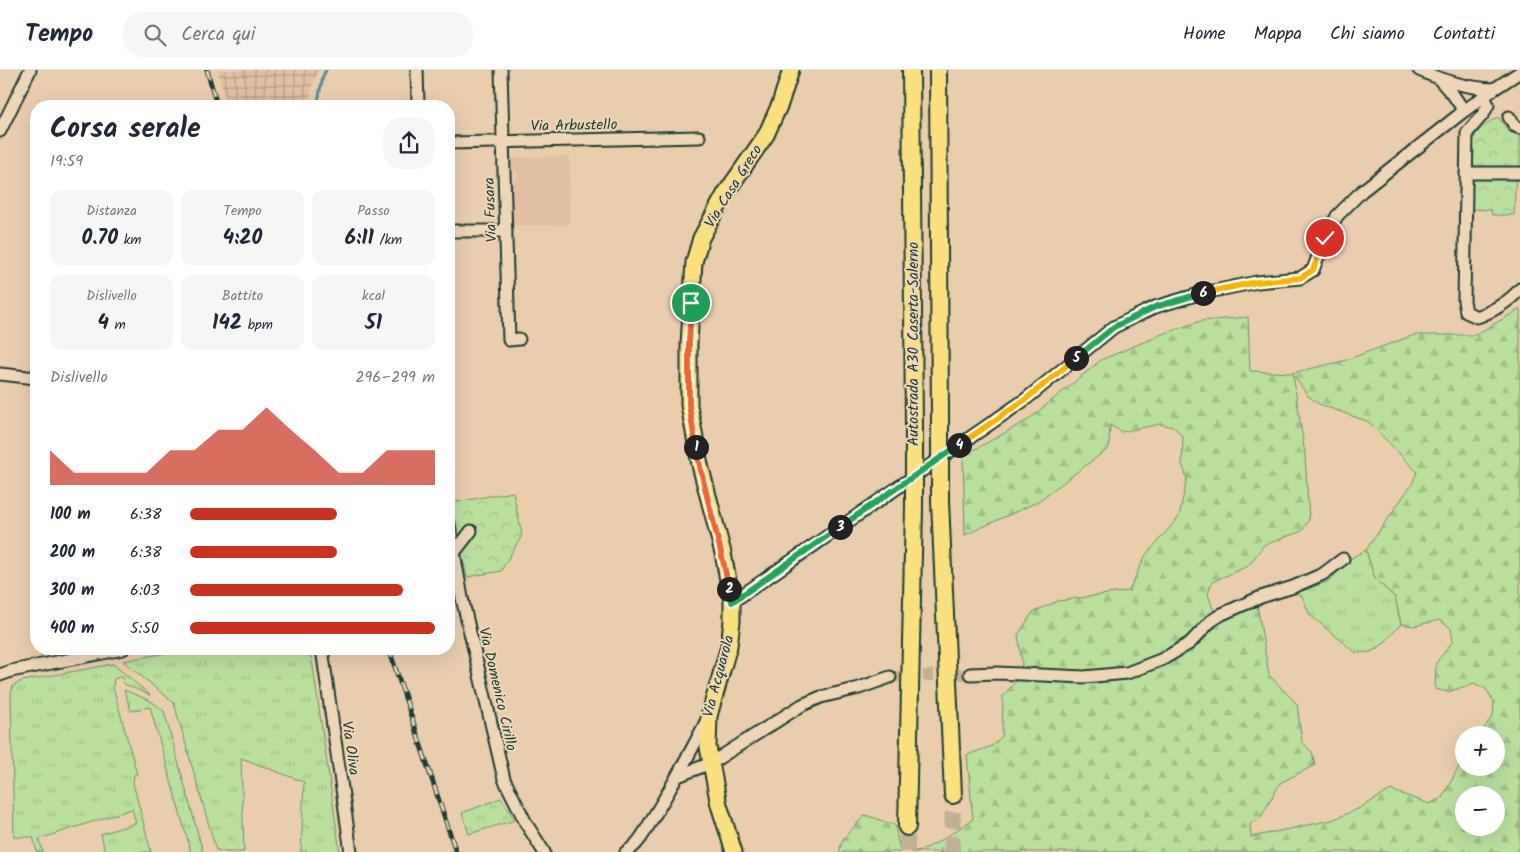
<!DOCTYPE html>
<html lang="it">
<head>
<meta charset="utf-8">
<style>
  body { margin:0; font-family:Kalam,sans-serif; background:#f6f6f7; color:#1f2937; height:100vh; display:flex; flex-direction:column; font-size:19px; white-space:nowrap }
  * { box-sizing:border-box; margin:0 }
  p { font-size:16px; color:#747a83 }
  .icon { flex:none; width:28px; height:28px; fill:none; stroke:currentColor; stroke-width:2; stroke-linecap:round; stroke-linejoin:round }
  .map { position:relative; flex:1; overflow:hidden }
  .side { position:absolute; left:30px; top:30px; width:425px; height:555px; display:flex; flex-direction:column; background:#fff; border-radius:20px; box-shadow:0 5px 20px #0002 }
  .side>* { flex:none }
  .buttons { position:absolute; left:1455px; top:656px; display:grid; gap:10px }
  .buttons a { display:grid; place-items:center; width:50px; height:50px; border-radius:50%; background:#fff; box-shadow:0 5px 20px #0002; font-size:25px }
  .pin { position:absolute; display:grid; place-items:center; width:42px; height:42px; color:#fff; margin:-21px; border:2px solid #fff; border-radius:50%; box-shadow:0 1px 5px #0007 }
  .km { position:absolute; width:25px; height:25px; margin:-12px; border-radius:50%; background:#222; color:#fff; font-size:14px; line-height:25px; text-align:center }
  .round { display:grid; place-items:center; flex:none; width:52px; height:52px; border-radius:20px; background:#f6f6f7 }
  .head { display:flex; align-items:center; justify-content:space-between; height:85px; padding:0 20px }
  h1 { font-size:28px; font-weight:800; line-height:38px }
  .stats { display:grid; grid-template-columns:repeat(3,1fr); gap:8px; height:85px; padding:5px 20px }
  .stats div { display:grid; align-content:center; border-radius:12px; background:#f6f6f7; text-align:center }
  .stats b { font-size:21px; font-weight:800 }
  .stats small { font-size:14px; font-weight:400 }
  .stats p { font-size:14px }
  .chart { height:140px; padding:10px 20px }
  .chart p { display:flex; justify-content:space-between }
  .chart svg { width:100%; height:90px; margin-top:5px; fill:#c8321e; opacity:.7 }
  ul { padding:0 20px; list-style:none; font-size:16px }
  li { display:grid; grid-template-columns:80px 60px 1fr; align-items:center; height:38px }
  li i { height:12px; border-radius:6px; background:#c8321e }
  header { display:flex; align-items:center; gap:30px; box-sizing:border-box; height:70px; padding:0 25px; background:#fff; border-bottom:1px solid #e0e1e3 }
  header strong { font-size:24px }
  nav { display:flex; gap:28px; margin-inline-start:auto; font-size:18px }
  .search { width:350px; height:45px; background:#f6f6f7; display:flex; align-items:center; gap:12px; box-sizing:border-box; padding:0 18px; border-radius:20px; color:#747a83; font-size:19px }
  .map>svg:first-child { display:block }
  .built { fill:#e1bfa0 }
  .industrial { fill:url(#industrial-grid) }
  .grass { fill:url(#grass-tufts); stroke:#6c8e68 }
  .forest { fill:url(#forest-firs); stroke:#6c8e68; fill-rule:evenodd }
  .park { fill:url(#park-crowns); stroke:#6c8e68 }
  .lines { fill:none; stroke-linecap:round; stroke-linejoin:round }
  .stream { stroke:#569196; stroke-width:3 }
  .minor-tunnel { stroke:#c1b095; stroke-width:11; stroke-dasharray:11 5.5; stroke-linecap:butt }
  .highway-tunnel { stroke:#c1b095; stroke-width:16; stroke-dasharray:16 8; stroke-linecap:butt }
  .minor-casing { stroke:#1f3d34; stroke-width:15 }
  .major-casing { stroke:#1f3d34; stroke-width:19 }
  .highway-casing { stroke:#1f3d34; stroke-width:20 }
  .minor { stroke:#eed6b6; stroke-width:11 }
  .major { stroke:#fbe080; stroke-width:15 }
  .highway { stroke:#fbe080; stroke-width:16 }
  .rail-casing { stroke:#1f3d34; stroke-width:5 }
  .rail { stroke:#eed6b6; stroke-width:3; stroke-dasharray:9; stroke-linecap:butt }
  .highway-bridge-casing { stroke:#1f3d34; stroke-width:20; stroke-linecap:butt }
  .highway-bridge { stroke:#fbe080; stroke-width:16 }
  .split-1-casing { stroke:#fff; stroke-width:10 }
  .split-2-casing { stroke:#fff; stroke-width:10 }
  .split-3-casing { stroke:#fff; stroke-width:10 }
  .split-4-casing { stroke:#fff; stroke-width:10 }
  .split-5-casing { stroke:#fff; stroke-width:10 }
  .split-6-casing { stroke:#fff; stroke-width:10 }
  .split-7-casing { stroke:#fff; stroke-width:10 }
  .split-1 { stroke:#f0652b; stroke-width:6 }
  .split-2 { stroke:#f0652b; stroke-width:6 }
  .split-3 { stroke:#22a559; stroke-width:6 }
  .split-4 { stroke:#22a559; stroke-width:6 }
  .split-5 { stroke:#f5b400; stroke-width:6 }
  .split-6 { stroke:#22a559; stroke-width:6 }
  .split-7 { stroke:#f5b400; stroke-width:6 }
  .labels { text-anchor:middle; stroke-width:4; stroke-linejoin:round; paint-order:stroke }
  .street-label { font-size:15px; fill:#1f3d34; stroke:#eed6b6 }
</style>
</head>
<body>
<header>
<strong>Tempo</strong>
<div class="search"><svg class="icon" aria-label="search" viewBox="0 0 24 24"><circle cx="10" cy="10" r="6"/><path d="M15 15l6 6"/></svg>Cerca qui</div>
<nav><a>Home</a><a>Mappa</a><a>Chi siamo</a><a>Contatti</a></nav>
</header>
<div class="map">
<svg width="1520" height="782" viewBox="0 0 1520 782">
  <defs>
    <pattern id="industrial-grid" width="8" height="8" patternUnits="userSpaceOnUse" patternTransform="scale(1.25)"><rect width="8" height="8" fill="#e1bfa0"/><path d="M0 4h8M4 0v8" fill="none" stroke="#b69c83"/></pattern>
    <pattern id="grass-tufts" width="24" height="20" patternUnits="userSpaceOnUse" patternTransform="scale(1.25)"><rect width="24" height="20" fill="#b8e09c"/><path d="M3 7l-1-3M5 7V3M7 7l1-3M15 17l-1-3M17 17v-4M19 17l1-3" fill="none" stroke="#9ec187"/></pattern>
    <pattern id="forest-firs" width="22" height="20" patternUnits="userSpaceOnUse" patternTransform="scale(1.25)"><rect width="22" height="20" fill="#b8e09c"/><path d="M5 1l3.5 6h-7zM16 11l3.5 6h-7z" fill="#9ec187"/></pattern>
    <pattern id="park-crowns" width="20" height="18" patternUnits="userSpaceOnUse" patternTransform="scale(1.25)"><rect width="20" height="18" fill="#b8e09c"/><path d="M2 6a3 3 0 1 1 6 0M12 15a3 3 0 1 1 6 0" fill="none" stroke="#9ec187"/></pattern>
  </defs>
  <rect width="100%" height="100%" fill="#eacdad"/>
  <filter id="ink" filterUnits="userSpaceOnUse"><feTurbulence type="fractalNoise" baseFrequency=".02" numOctaves="2"/><feDisplacementMap in="SourceGraphic" scale="10" xChannelSelector="R" yChannelSelector="G"/><feConvolveMatrix kernelMatrix="1 2 1 2 8 2 1 2 1" color-interpolation-filters="sRGB"/></filter>
  <g filter="url(#ink)">
    <!-- built -->
    <polygon class="built" points="569,86 569,155 508,155 507,118 519,105 507,92 507,88"/>
    <!-- industrial -->
    <polygon class="industrial" points="217,0 318,0 313,13 309,36 228,36"/>
    <!-- grass -->
    <g class="grass">
      <polygon points="1366,480 1375,509 1395,527 1401,554 1383,574 1371,582 1356,583 1310,545 1302,526 1296,523 1327,512 1333,507 1353,487"/>
      <polygon points="188,579 309,579 313,597 340,782 301,782 304,712 241,688 244,782 227,782 216,780 174,633 123,591"/>
      <polygon points="113,594 150,625 124,614 122,606 114,609 113,617 137,704 134,705 133,713 151,782 105,782 101,764 136,753 132,739 39,769 43,782 37,782 33,767 14,767 11,623 13,616 22,611"/>
      <polygon points="124,620 151,631 164,641 203,782 191,782 150,637 131,641"/>
    </g>
    <!-- forest -->
    <g class="forest">
      <path d="M1520,239V782H911C933,779 954,761 973,749L967,685L992,676L1002,666L1003,626L1020,607L1022,592L1018,565L1033,542L1058,531L1129,521L1145,486L1179,447L1187,408L1182,394L1183,367L1174,357L1160,354L1122,362L1110,355L1109,378L1037,432L965,465L963,386L1028,350L1101,290L1165,263L1201,251L1248,247L1250,301L1292,303L1343,291L1414,265H1475ZM1293,304L1308,326L1319,334L1369,352L1417,402L1412,414L1366,480L1375,509L1395,527L1401,554L1414,556L1439,550L1451,558L1453,571L1436,593L1435,619L1448,622L1474,613L1486,619L1494,632L1493,646L1479,665H1496V698H1464V687L1442,728L1429,734L1391,720L1358,739L1332,750L1251,767L1250,754L1261,747L1280,713L1315,695L1312,682L1302,672L1297,634L1269,605L1257,535L1230,539L1216,548L1208,524L1212,512L1248,496L1264,475L1302,461L1309,450L1305,385ZM1464,725H1496V758H1464Z"/>
      <polygon points="865,745 895,755 900,782 839,782 843,769"/>
    </g>
    <!-- park -->
    <g class="park">
      <path d="M1498,47L1509,62L1520,65V97L1516,98L1514,145H1492L1491,140L1471,139V73C1477,60 1486,54 1498,47Z"/>
      <polygon points="513,422 522,465 501,501 467,507 450,433"/>
      <polygon points="501,728 515,750 469,764 462,743"/>
    </g>
    <g class="lines">
      <!-- stream -->
      <polyline class="stream" points="317,36 323,6 326,0"/>
      <!-- minor-tunnel -->
      <polyline class="minor-tunnel" points="890,607 970,604"/>
      <!-- highway-tunnel -->
      <g class="highway-tunnel">
        <polyline points="907,782 907,757"/>
        <polyline points="952,782 953,725"/>
      </g>
      <!-- minor casing -->
      <g class="minor-casing">
        <g id="minor">
          <polyline points="417,0 418,36"/>
          <polyline points="501,0 509,270 519,269"/>
          <path d="M1419,0C1443,11 1467,18 1494,19"/>
          <polyline points="1439,9 1454,26 1464,41"/>
          <path d="M1484,26L1488,35L1484,43L1467,63L1464,231L1466,242L1477,247C1492,242 1510,231 1520,219"/>
          <polyline points="1509,47 1515,56 1520,58"/>
          <polyline points="0,61 30,0"/>
          <polyline points="449,73 699,67"/>
          <polyline points="1466,103 1520,103"/>
          <polyline points="449,161 506,161"/>
          <polyline points="0,304 36,308"/>
          <polyline points="449,454 462,528 504,709 527,755 544,782"/>
          <polyline points="454,483 471,461"/>
          <polyline points="732,532 1026,329 1114,257 1155,237 1199,224 1257,212 1300,208 1313,200 1325,168 1337,146 1362,121 1464,41 1494,19 1520,2"/>
          <polyline points="322,579 351,782"/>
          <polyline points="970,604 997,603 1084,607 1127,603 1163,589 1190,573 1211,551 1222,544 1261,527 1293,517 1323,504 1343,489"/>
          <polyline points="0,605 11,601 123,579"/>
          <polyline points="678,706 711,693 802,635 821,627 859,618 890,607"/>
          <path d="M626,782C639,775 646,759 654,746C674,714 691,681 708,648"/>
        </g>
      </g>
      <!-- major casing -->
      <g class="major-casing">
        <polyline id="major" points="734,782 719,735 708,677 709,646 729,576 732,551 732,532 723,483 700,395 689,335 689,274 694,192 701,168 725,124 766,65 780,34 791,0"/>
      </g>
      <!-- highway casing -->
      <g class="highway-casing">
        <g id="highway">
          <polyline points="911,0 914,357"/>
          <polyline points="938,0 940,346"/>
          <polyline points="940,431 953,725"/>
          <polyline points="907,757 914,437"/>
        </g>
      </g>
      <!-- minor -->
      <use href="#minor" class="minor"/>
      <!-- major -->
      <use href="#major" class="major"/>
      <!-- highway -->
      <use href="#highway" class="highway"/>
      <!-- rail casing -->
      <g class="rail-casing">
        <g id="rail">
          <polyline points="207,0 217,36"/>
          <polyline points="389,579 456,782"/>
        </g>
      </g>
      <!-- rail -->
      <use href="#rail" class="rail"/>
      <!-- highway-bridge casing -->
      <g class="highway-bridge-casing">
        <g id="highway-bridge">
          <polyline points="940,346 940,431"/>
          <polyline points="914,357 914,437"/>
        </g>
      </g>
      <!-- highway-bridge -->
      <use href="#highway-bridge" class="highway-bridge"/>
    </g>
  </g>
  <g class="lines" filter="url(#ink)">
    <!-- split-1 casing -->
    <g class="split-1-casing">
      <polyline id="split-1" points="691,233 689,274 689,335 696,377"/>
    </g>
    <!-- split-2 casing -->
    <g class="split-2-casing">
      <path id="split-2" d="M696,377C705,425 720,471 729,519"/>
    </g>
    <!-- split-3 casing -->
    <g class="split-3-casing">
      <polyline id="split-3" points="729,519 732,532 840,457"/>
    </g>
    <!-- split-4 casing -->
    <g class="split-4-casing">
      <polyline id="split-4" points="840,457 959,375"/>
    </g>
    <!-- split-5 casing -->
    <g class="split-5-casing">
      <polyline id="split-5" points="959,375 1026,329 1076,288"/>
    </g>
    <!-- split-6 casing -->
    <g class="split-6-casing">
      <polyline id="split-6" points="1076,288 1114,257 1155,237 1203,223"/>
    </g>
    <!-- split-7 casing -->
    <g class="split-7-casing">
      <polyline id="split-7" points="1203,223 1257,212 1300,208 1313,200 1325,168"/>
    </g>
    <!-- split-1 -->
    <use href="#split-1" class="split-1"/>
    <!-- split-2 -->
    <use href="#split-2" class="split-2"/>
    <!-- split-3 -->
    <use href="#split-3" class="split-3"/>
    <!-- split-4 -->
    <use href="#split-4" class="split-4"/>
    <!-- split-5 -->
    <use href="#split-5" class="split-5"/>
    <!-- split-6 -->
    <use href="#split-6" class="split-6"/>
    <!-- split-7 -->
    <use href="#split-7" class="split-7"/>
  </g>
  <g class="labels">
    <!-- street labels -->
    <g class="street-label">
      <text transform="translate(574 55) rotate(-1)" y="5">Via Arbustello</text>
      <text transform="translate(733 116) rotate(-58)" y="5">Via Casa Greco</text>
      <text transform="translate(490 140) rotate(-92)" y="5">Via Fusara</text>
      <text transform="translate(913 274) rotate(-90)" y="5">Autostrada A30 Caserta-Salerno</text>
      <text transform="translate(718 606) rotate(-75)" y="5">Via Acquarola</text>
      <text transform="translate(498 619) rotate(77)" y="5">Via Domenico Cirillo</text>
      <text transform="translate(351 678) rotate(82)" y="5">Via Oliva</text>
    </g>
  </g>
</svg>
<div class="buttons">
<a>+</a>
<a>−</a>
</div>
<div class="pin" style="left:691px;top:233px;background:#1e9e55"><svg class="icon" aria-label="arrive" viewBox="0 0 24 24"><path d="M6 21V4h12l-3 4 3 4H6"/></svg></div>
<div class="pin" style="left:1325px;top:168px;background:#d93025"><svg class="icon" aria-label="check" viewBox="0 0 24 24"><path d="M5 12l5 5 9-10"/></svg></div>
<b class="km" style="left:696px;top:377px">1</b>
<b class="km" style="left:729px;top:519px">2</b>
<b class="km" style="left:840px;top:457px">3</b>
<b class="km" style="left:959px;top:375px">4</b>
<b class="km" style="left:1076px;top:288px">5</b>
<b class="km" style="left:1203px;top:223px">6</b>
<section class="side">
<div class="head"><div><h1>Corsa serale</h1><p>19:59</p></div><a class="round"><svg class="icon" aria-label="share" viewBox="0 0 24 24"><path d="M12 15V3M7 8l5-5 5 5M5 13v7h14v-7"/></svg></a></div>
<div class="stats">
<div><p>Distanza</p><b>0.70<small> km</small></b></div>
<div><p>Tempo</p><b>4:20</b></div>
<div><p>Passo</p><b>6:11<small> /km</small></b></div>
</div>
<div class="stats">
<div><p>Dislivello</p><b>4<small> m</small></b></div>
<div><p>Battito</p><b>142<small> bpm</small></b></div>
<div><p>kcal</p><b>51</b></div>
</div>
<div class="chart"><p><span>Dislivello</span>296–299 m</p>
<svg viewBox="0 0 160 44" preserveAspectRatio="none"><path d="M0 44V27L10 38L20 38L30 38L40 38L50 27L60 27L70 17L80 17L90 6L100 17L110 27L120 38L130 38L140 27L150 27L160 27V44z"/></svg>
</div>
<ul>
<li><b>100 m</b>6:38<i style="width:60%"></i></li>
<li><b>200 m</b>6:38<i style="width:60%"></i></li>
<li><b>300 m</b>6:03<i style="width:87%"></i></li>
<li><b>400 m</b>5:50<i style="width:100%"></i></li>
</ul>
</section>
</div>
</body>
</html>
